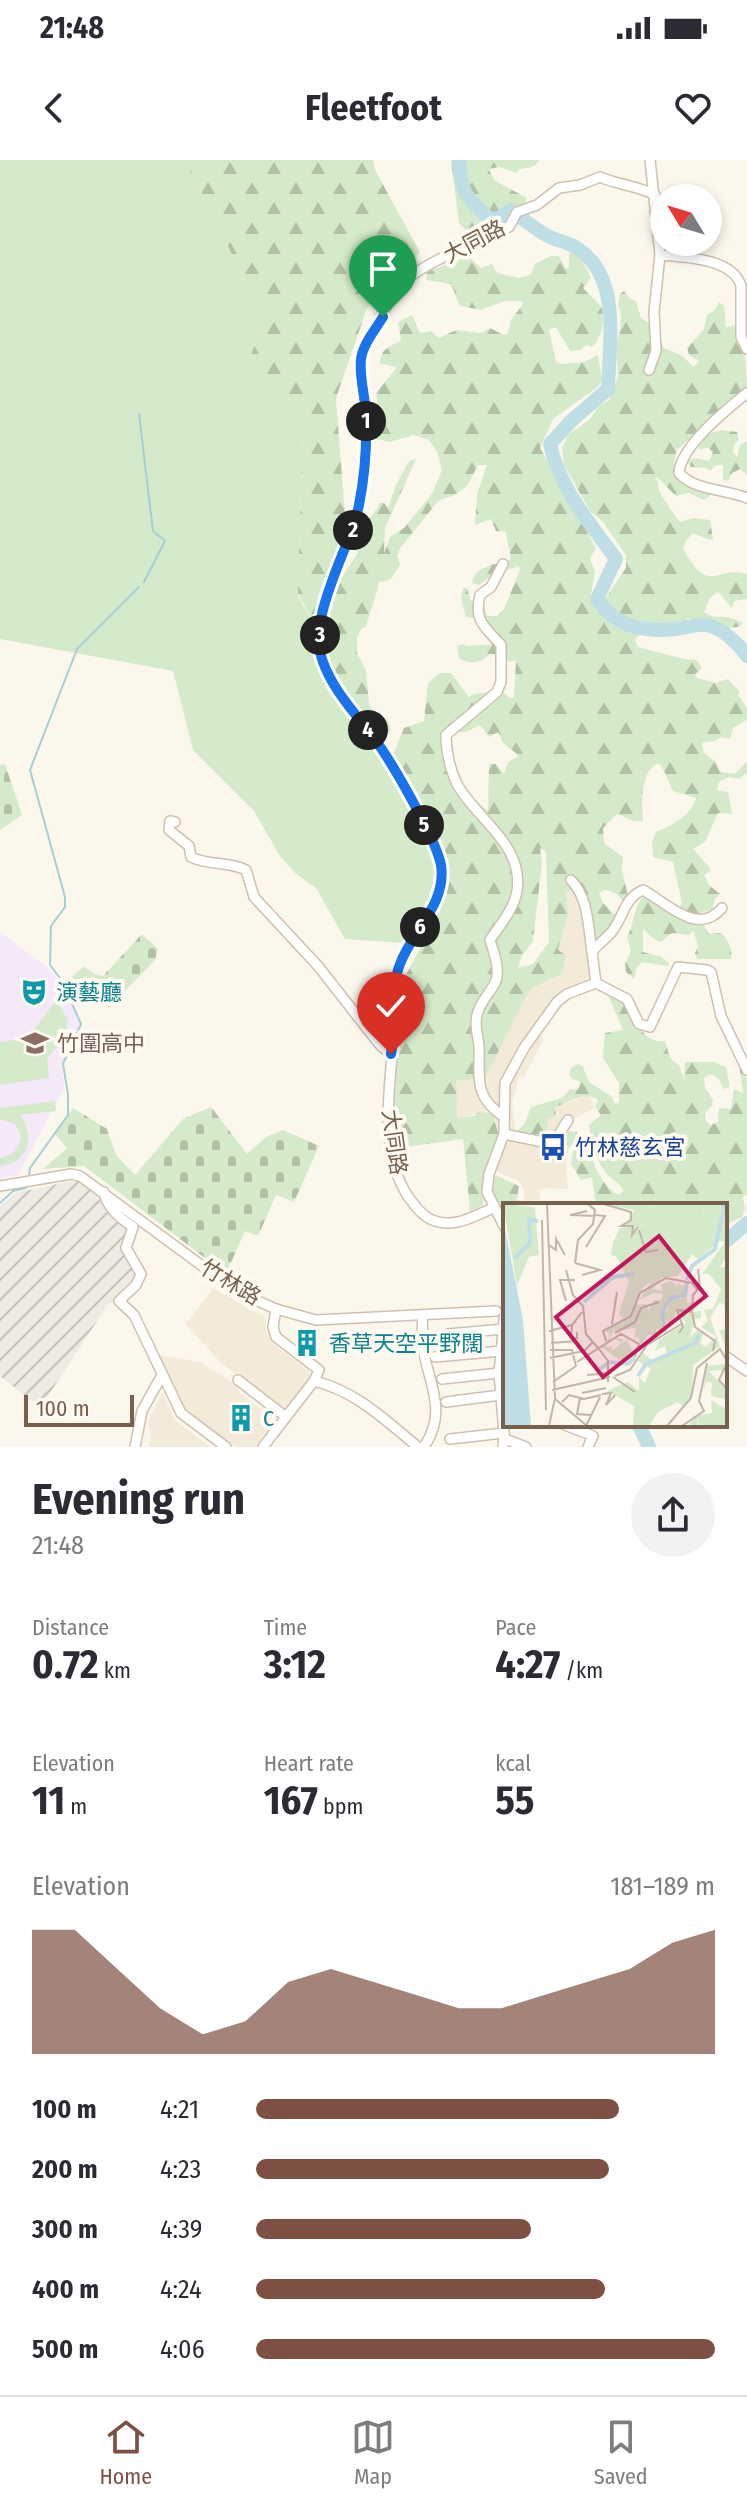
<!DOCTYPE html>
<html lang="en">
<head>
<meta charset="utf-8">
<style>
  body { margin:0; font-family:"Fira Sans Condensed","Noto Sans TC",sans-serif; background:#f2f2f3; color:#2b2b33; height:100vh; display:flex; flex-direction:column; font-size:30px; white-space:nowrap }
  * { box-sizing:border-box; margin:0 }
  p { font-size:26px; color:#7c7c81 }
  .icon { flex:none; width:44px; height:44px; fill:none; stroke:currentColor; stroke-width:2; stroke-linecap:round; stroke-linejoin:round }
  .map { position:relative; height:1287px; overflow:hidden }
  .drawer { display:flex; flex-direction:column; background:#fff; flex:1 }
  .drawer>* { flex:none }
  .needle { width:52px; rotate:308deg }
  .controls { position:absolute; left:650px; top:24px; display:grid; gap:16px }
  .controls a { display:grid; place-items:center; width:72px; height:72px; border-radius:50%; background:#fff; box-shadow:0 4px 12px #0003; font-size:40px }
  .scale { position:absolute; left:24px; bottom:20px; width:110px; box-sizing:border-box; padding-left:8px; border:4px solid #78604e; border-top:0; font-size:22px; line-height:28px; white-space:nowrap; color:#78604e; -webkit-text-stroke:6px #fffbf3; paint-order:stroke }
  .pin { position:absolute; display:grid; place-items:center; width:68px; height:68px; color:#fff; margin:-82px -34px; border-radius:50% 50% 50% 0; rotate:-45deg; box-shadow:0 0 8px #0007 }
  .pin .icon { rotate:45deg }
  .km { position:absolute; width:40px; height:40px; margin:-20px; border-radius:50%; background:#222; color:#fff; font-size:22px; line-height:40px; text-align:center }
  .round { display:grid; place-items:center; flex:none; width:84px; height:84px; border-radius:42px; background:#f2f2f3 }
  .head { display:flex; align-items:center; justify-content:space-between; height:136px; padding:0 32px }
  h1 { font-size:44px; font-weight:700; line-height:60px }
  .metrics { display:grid; grid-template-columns:repeat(3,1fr); gap:12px; height:136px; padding:8px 32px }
  .metrics div { display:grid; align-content:center }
  .metrics b { font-size:40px; font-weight:700 }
  .metrics small { font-size:22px; font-weight:400 }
  .metrics p { font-size:22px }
  .chart { height:224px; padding:16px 32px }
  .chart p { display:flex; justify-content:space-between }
  .chart svg { width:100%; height:144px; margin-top:8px; fill:#7d5043; opacity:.7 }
  ul { padding:0 32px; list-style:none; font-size:26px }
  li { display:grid; grid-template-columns:128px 96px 1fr; align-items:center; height:60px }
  li i { height:20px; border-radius:10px; background:#7d5043 }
  .status { display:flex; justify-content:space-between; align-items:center; height:56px; padding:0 40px; background:#fff; direction:ltr }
  .status svg { height:22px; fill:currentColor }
  header { display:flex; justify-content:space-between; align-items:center; height:104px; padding:0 32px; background:#fff; font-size:36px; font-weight:700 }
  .tabs { display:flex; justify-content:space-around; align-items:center; height:112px; border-top:2px solid #e1e1e2; background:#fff; font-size:22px; color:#7c7c81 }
  .tabs a { display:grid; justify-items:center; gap:4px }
  .tabs .current { color:#7d5043 }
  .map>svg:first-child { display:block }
  .residential { fill:#f4eada }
  .industrial { fill:url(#industrial-furrows) }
  .education { fill:#f4e8f9 }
  .green { fill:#d5eaca }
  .forest { fill:url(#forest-firs); fill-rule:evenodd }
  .cemetery { fill:url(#cemetery-stones) }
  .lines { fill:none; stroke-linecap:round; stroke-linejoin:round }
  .stream { stroke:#a6cdd8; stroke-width:2 }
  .river { stroke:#c0dee6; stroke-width:14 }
  .street-casing { stroke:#cfc0b0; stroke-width:12 }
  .street { stroke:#fff; stroke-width:9 }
  .route-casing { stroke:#fff; stroke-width:16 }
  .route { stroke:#1a73e8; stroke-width:10 }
  .labels { text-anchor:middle; stroke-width:8; stroke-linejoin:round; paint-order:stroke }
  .street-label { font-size:22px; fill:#78604e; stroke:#fffbf3 }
  .culture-label { font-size:22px; fill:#0d838f; stroke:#fffbf3; text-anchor:start }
  .education-label { font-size:22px; fill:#785e54; stroke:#fffbf3; text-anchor:start }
  .transit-label { font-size:22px; fill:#164399; stroke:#fffbf3; text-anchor:start }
  .inset-river { fill:none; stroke:#c0dee6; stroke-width:4 }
  .inset-road { fill:none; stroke:#c3b6a8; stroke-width:2 }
  .view { fill:#c2185b; fill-opacity:0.15; stroke:#c2185b; stroke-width:4 }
  .inset-edge { fill:none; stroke:#78604e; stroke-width:4 }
</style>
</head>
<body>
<div class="status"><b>21:48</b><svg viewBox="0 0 49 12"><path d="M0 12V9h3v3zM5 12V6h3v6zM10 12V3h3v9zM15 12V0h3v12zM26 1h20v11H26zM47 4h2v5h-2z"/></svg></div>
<header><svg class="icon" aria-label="back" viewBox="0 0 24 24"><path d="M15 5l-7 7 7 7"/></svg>Fleetfoot<svg class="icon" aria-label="heart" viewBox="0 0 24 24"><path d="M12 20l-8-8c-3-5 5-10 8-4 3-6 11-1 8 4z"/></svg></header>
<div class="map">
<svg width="747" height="1287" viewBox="0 0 747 1287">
  <defs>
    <pattern id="industrial-furrows" width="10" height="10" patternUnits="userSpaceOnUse" patternTransform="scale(2)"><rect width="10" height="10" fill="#eeeae4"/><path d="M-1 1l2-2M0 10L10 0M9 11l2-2" fill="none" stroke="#c6c1bb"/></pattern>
    <pattern id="forest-firs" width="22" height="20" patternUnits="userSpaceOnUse" patternTransform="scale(2)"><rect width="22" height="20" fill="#d5eaca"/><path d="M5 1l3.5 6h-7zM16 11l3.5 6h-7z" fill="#b2c1a6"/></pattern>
    <pattern id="cemetery-stones" width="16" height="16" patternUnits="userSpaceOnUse" patternTransform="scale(2)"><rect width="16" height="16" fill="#d5eaca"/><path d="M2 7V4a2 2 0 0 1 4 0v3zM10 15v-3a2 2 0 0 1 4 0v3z" fill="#b2c1a6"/></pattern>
  </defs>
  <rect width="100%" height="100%" fill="#fcf7ec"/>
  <!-- residential -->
  <g class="residential">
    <polygon points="576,729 594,822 549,845 537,862 540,875 544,879 524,916 519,917 512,944 515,966 516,972 541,979 545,978 549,957 555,947 588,935 595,947 573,960 562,984 570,987 566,1000 568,1029 545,1028 540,1030 540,1040 524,1041 524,1030 519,1021 495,1011 499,977 497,966 487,951 457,959 455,925 456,921 485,918 528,833 532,828 562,814 566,795 558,791 568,755 565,731"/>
    <polygon points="213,1128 265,1157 267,1174 272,1183 309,1211 309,1220 288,1248 281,1249 221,1203 184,1162 189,1160"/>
    <polygon points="158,1195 200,1202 236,1225 240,1233 271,1257 271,1265 255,1287 235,1287 181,1247"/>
    <polygon points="163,1232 175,1261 211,1287 148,1287 151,1274 147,1262"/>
  </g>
  <!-- industrial -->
  <polygon class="industrial" points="77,1020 99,1037 108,1053 126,1066 128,1072 122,1088 125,1097 137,1117 113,1143 109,1143 40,1248 0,1216 0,1046 15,1033"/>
  <!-- education -->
  <polygon class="education" points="0,772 49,809 60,823 80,863 62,904 64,928 18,1015 0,1018"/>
  <!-- green -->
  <g class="green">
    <polygon points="0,0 190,0 190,10 264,159 248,203 303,260 298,436 315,467 320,507 344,549 380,585 423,675 435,708 433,735 404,783 345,779 316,728 296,714 280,696 254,651 193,590 173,511 0,479"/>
    <polygon points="56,840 68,860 64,878 47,899 49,918 0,925 0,882 28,878"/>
    <path d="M55,941L56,951L20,955C36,976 29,1003 0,1006V998C13,996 19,989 21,976L15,964L0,959V948Z"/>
  </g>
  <!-- forest -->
  <g class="forest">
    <polygon points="190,0 373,0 375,10 420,92 367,148 336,238 346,369 315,467 298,433 303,260 248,203 264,159 190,10"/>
    <path d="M451,0H539C535,8 528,8 519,9L517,13L499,7L489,9L494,20L527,38C521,56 492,76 473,78L459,63Z"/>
    <path d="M569,92C582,97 586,106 591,118L583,128C588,134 599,142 602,149C605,161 601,179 592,187L586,185L581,190L570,191L556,167L549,170L556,202L562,204L584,202L598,195L602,219L599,226L553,259L540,288L596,388L590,399L595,412L591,434L597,451L626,408V395L603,362L590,351L564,305L562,288L568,275L590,259L599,246L609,240L618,217L616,185L620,170L621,155L618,145L620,134L624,131L630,139L636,141L641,158L651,164L664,188L682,196L694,207L699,201L689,195L687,188L704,169L707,155L714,151L719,142L724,146L726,167L742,164L747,153V177L744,180C744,195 747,210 747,227L677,290L674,301L677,317L710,332V336L704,340L689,333L676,336L656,316L660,333L678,360L681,362L693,358L710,360L713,379L709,380L693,373L686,380L683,389C711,437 714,405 747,414V439L734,441L732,448L718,432L710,438L704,452L714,457C724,456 732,457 742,463L741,466C727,470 698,469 688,458C670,477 653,466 632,459L625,465L643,470L635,480L638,487L684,499L697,500L702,509L695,514L697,518L716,523L728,519L740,532L738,535L747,548V560L733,568L730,579L721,577L715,581L702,583L704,593L716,602L720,612L735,614L747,601V613L739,619L729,617L719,622L717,630L728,632L732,654L718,653L705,682L693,689L710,708V711L704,715L709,725L720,734L715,739L712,750L702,752L703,763L709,774L721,773C728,779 733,789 731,799H697L695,793L698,786L693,770L690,775L672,773L661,782L654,779L643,769V792L661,797L669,803L668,806L642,802L637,807L634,819L626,812L625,804L631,791L627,777C636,761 632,744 648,733L678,750L682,743L673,702L653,697L652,682L656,672C673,665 690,656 696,638L673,631C669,623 666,613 660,604H656C640,615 642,643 643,661H634L617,654L603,668L604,683L623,697L622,711L629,740L624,744C620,735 613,730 603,730L599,733L603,743L614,754L621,755C606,774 600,775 590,799L576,730L566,731L568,755L558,790L566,795L562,814L532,828L528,833L485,918L456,921L457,958L474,956L479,952L493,953L499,977L489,997L483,1045L470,1051L463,979L398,988L391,936L396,925L395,907L402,878L415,865L406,862L399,854L404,819C415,797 432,768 439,746C458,692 418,639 393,595L404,568L424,561L428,523L440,513H451L469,537L473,534L501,531L510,538L514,537L516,500L509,502L501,495L490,494C482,502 469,506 459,498L457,486L463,484L467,486L493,484L498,474L485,460L466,457L461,438L463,428H467L471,441L484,445L487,456H497L504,449L520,410L519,406L492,415L479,425L472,423C475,406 495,404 510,400C512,391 506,382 506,372L496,371L491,359L475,365L477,334L487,305H478L467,326L455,335L439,340L401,387L397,395L400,405L390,420L379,422C376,438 370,451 366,467L362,468L357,478V493L366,511L369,543L372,549L387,559L391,570L389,573L372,561L364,562C325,512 314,482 341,420C345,410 352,403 357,394C360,386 360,377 363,369C367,361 375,352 380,343H384L388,348L396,325L409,301L416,299L385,368L384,393L390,377L404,368L432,334L442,310L437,292L429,280L413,275L390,282L376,279L379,256L376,233L397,207L380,204C381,187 389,188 401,180L398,162L412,155L420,173L431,171L439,178L456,170L480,173L490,168L504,175L508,173L511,160L523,144L521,141H504L481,150L460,146L451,124L426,120L427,112L472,95L470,98L481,108L492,104L497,113L518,118L531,115L535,104L551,96H559L566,109L569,106ZM453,563L459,572H466L480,565L489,577L498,572L503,583L517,594V597L508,602L504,614L496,604H489L488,651C457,626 457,608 447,571V568ZM540,688L546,692L549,782L533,804L518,808L521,797L533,781L542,703Z"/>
    <polygon points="721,270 737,272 739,280 734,284 733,292 737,297 740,285 747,281 747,315 740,309 732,313 728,321 723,319 723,305 716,305 710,311 706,308 691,307 687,301 695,298 709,301 713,292 708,288 699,289 698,284 708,274"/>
    <path d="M612,834C618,838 624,840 628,846C637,861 643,884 665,881C669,893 668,899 679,905L684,920L685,902H714L726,907L730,927L723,929L719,919L710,914L704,918L705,928L713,940L712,946L705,953L706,961L711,965L718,962L719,948L731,949L734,929L743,933L739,905L744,908L747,921V1034L743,1037L745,1049L742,1057L725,1065V1045H596L592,1017L581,1020L571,1004L574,985L570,987L562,984L568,971L577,972L579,984L589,983C592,1004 600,1022 618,1035L624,1031C619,1022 615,1022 609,1016C597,1005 591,981 589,965L601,955L595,947L598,940C586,930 569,942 555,947L556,957H549L545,978L516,972L525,963L531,947L562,938L570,929L575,930L579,928L580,921L572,919L569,915L571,908L578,904L583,907L589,922L611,936L615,944L619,943V923L603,898L605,873L623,870L608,835Z"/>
    <polygon points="495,1015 519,1026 517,1039 525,1045 505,1045 505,1055 491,1028"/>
  </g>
  <!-- cemetery -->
  <g class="cemetery">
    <polygon points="5,604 22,655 0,670 0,605"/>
    <polygon points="142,774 158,789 155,800 109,848 72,817 84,806 94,814 103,816"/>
    <polygon points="211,947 247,994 266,977 283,970 319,986 294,1042 276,1035 258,1076 245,1071 226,1114 84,1006 43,1009 67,988 55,974 73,948 107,969 116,995 135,1015 183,959"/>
  </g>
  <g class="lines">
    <!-- stream -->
    <g class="stream">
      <polyline points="139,254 153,371 165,381 144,422"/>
      <polyline points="29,1015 30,1008 68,955 68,934 63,904 81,864 62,821 50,805 51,766 65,747 65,737 30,610 77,489 139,427"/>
      <polyline points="0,1043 13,1031 26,1028"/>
    </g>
    <!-- river -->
    <g class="river">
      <path d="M459,0C462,35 464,35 490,59L500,58L510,50"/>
      <path d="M521,58C530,64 538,71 548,76C557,81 568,82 577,88C622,117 609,184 608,229L571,261L550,284C560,329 589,362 616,399L597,439C614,466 644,473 675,469C685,468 697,464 707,465C723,469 738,483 747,496"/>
      <polyline points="725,1082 747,1063"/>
      <polyline points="639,1265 649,1287"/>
    </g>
    <!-- street casing -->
    <g class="street-casing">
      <g id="street">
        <path d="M650,0L660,95C684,97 733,98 741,126V177L747,189"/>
        <polyline points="649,210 656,191 654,152 660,95"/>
        <path d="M747,233C726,250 681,286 679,313C695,331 726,329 747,338"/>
        <path d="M503,404L491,427L480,435C473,461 486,468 501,485V522L497,532L446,575C446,590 450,610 457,624C476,659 524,684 517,731C514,749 500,765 490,780C494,793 501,811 495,823C489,834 480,842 477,855C474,866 478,875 479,886C480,919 473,936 504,957"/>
        <path d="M175,662L170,661L169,670L189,686L191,697C209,706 229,701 246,710L254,737L318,806L380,885L391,894"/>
        <path d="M571,720C589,739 588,767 592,792"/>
        <path d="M596,823L592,792C599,782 610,777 615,767C625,752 625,738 643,730C667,743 698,777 722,748"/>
        <polyline points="504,974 553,984 568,960"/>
        <polyline points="0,1026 71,1014 80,1016 220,1119 249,1137 276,1149 316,1160 496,1151"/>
        <path d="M104,1032C107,1048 120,1058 133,1067L126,1088L141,1114L136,1125L119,1141L134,1155L181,1253L226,1287"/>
        <path d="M493,1048C479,1054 463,1063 448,1063C431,1063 422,1055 413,1043C379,1002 388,930 394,880C396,856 392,832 398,808C407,776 442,751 441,716C440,685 393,604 373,577C355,553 334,530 323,502C308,463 340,406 354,370C366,334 368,287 365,250C364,234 360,218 361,202C361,190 390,138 399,127C416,105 481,81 509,67L517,52L537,45L559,28L580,25L600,17C619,25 638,26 655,35"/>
        <polyline points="505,1068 487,1032 489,1014 504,974 505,923 524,888 557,842 567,834 596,823 627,839 639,864 650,867 678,807 707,810 711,812 721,856 747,910"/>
        <polyline points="276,1149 273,1167 276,1177 319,1210 314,1221 286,1257"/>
        <path d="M422,1156C423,1166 422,1178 423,1188C429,1225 448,1251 424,1287"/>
        <polyline points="448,1174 504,1169"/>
        <polyline points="725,1196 747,1211"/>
        <polyline points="435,1197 502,1191"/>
        <polyline points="442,1219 499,1213"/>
        <polyline points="238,1220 286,1257 263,1287"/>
        <path d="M314,1221C356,1231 385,1260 418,1287"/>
        <polyline points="446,1242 501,1235"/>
        <polyline points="565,1265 593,1276 588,1287"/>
        <polyline points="450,1279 504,1273"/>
        <polyline points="505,1279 526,1287"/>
        <polyline points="135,1287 142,1251 162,1215"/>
        <polyline points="503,1287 504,1273 499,1213 505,1150"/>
      </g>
    </g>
    <!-- street -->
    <use href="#street" class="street"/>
  </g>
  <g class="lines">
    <!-- route casing -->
    <g class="route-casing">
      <path id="route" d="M383,157C375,170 363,184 361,199C359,216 365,236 366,254C367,284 365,315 359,345C350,390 306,456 323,502C333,530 355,553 373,577C391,600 436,679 441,705C447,744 412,771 400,804C389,832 397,865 391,894"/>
    </g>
    <!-- route -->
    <use href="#route" class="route"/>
  </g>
  <!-- icons -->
  <defs>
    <g id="theatre-bare" transform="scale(2.16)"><path d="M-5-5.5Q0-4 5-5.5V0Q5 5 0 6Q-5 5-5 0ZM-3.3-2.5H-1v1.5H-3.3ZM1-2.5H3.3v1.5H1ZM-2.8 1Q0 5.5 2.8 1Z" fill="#0f9aa8" stroke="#fffbf3" stroke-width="2.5" paint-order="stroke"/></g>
    <g id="school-bare" transform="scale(2.16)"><path d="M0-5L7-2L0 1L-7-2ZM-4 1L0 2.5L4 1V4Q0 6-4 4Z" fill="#8d6e63" stroke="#fffbf3" stroke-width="2.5" paint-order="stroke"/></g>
    <g id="bus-bare" transform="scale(2.16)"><path d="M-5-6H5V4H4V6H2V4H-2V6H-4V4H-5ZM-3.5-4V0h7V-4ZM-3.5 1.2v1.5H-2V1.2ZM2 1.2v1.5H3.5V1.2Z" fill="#1a4fb4" stroke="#fffbf3" stroke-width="2.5" paint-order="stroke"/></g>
    <g id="building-bare" transform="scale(2.16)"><path d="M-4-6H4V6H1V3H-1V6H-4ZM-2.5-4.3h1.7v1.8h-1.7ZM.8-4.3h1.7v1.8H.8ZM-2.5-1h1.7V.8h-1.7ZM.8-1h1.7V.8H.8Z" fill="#0f9aa8" stroke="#fffbf3" stroke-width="2.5" paint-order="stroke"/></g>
  </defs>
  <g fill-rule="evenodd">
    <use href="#theatre-bare" x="34" y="832"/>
    <use href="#school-bare" x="35" y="883"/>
    <use href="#bus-bare" x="553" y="987"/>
    <use href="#building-bare" x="307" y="1183"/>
    <use href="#building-bare" x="241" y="1258"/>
  </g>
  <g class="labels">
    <!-- street labels -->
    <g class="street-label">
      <text transform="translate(474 81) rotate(-28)" y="8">大同路</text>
      <text transform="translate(395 982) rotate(82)" y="8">大同路</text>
      <text transform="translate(231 1122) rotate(31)" y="8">竹林路</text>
    </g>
    <!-- culture labels -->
    <g class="culture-label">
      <text x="56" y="840">演藝廳</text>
      <text x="329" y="1191">香草天空平野闊</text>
      <text x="263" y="1266">C</text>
    </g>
    <!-- education labels -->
    <g class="education-label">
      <text x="57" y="891">竹圍高中</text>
    </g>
    <!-- transit labels -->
    <g class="transit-label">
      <text x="575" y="995">竹林慈玄宮</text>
    </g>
  </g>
  <!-- overview -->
  <g transform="translate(503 1043)">
    <rect width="224" height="224" fill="#fcf7ec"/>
    <path d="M145,1H201L199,27L168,49L155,74L140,84L127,113L119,115L116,110L126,79L113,53L108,52L110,39L117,25L129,23L130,30L154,9Z" fill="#d5eaca"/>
    <path d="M103,1H144L154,9L131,29L122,23L131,7ZM201,1H224V53L217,64H224V146L216,128L224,125L221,101L216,100L207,115L217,143L190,162L189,192L180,203L174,199L155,209L146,223H130L131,203L104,188L125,179L136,188V175L142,180L148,166L135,158L140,150L149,157L164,150L162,143L152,148L156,137L183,120L172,108L171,123L158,114L159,128L153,126L156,132H145L138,142L135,134L131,135L133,125L111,128L103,144L109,143V148L119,140L111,135L120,136V141L124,136L131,154L122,160L99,145L107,132L102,127L124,115L133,102L143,101L146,108L151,97H158L160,91L151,90L136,97L168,49L199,27ZM217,38L222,39L199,71H206L218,86L210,106L201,107L205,118L198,124L213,133L203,144L197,140L201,130L194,127L187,134L192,116L198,115V108L190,109L198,100H184V91L178,96H168L164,108L158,109L167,95H176L185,85L174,80V84L169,78L158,81L159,88L150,86L158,75L175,73L189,51L195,56ZM221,161L222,167L205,168L222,183L224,223H196V216L194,223H186L190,213L209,210L208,197L222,205V196L208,193L209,180L203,179L200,189L204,163Z" fill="#d5eaca" fill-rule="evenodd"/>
    <path d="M0,1L32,4L36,52L26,54L14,82Z" fill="#d5eaca"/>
    <path d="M0,16L20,117L28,223H0Z" fill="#c0dee6"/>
    <path class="inset-river" d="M11,56L27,40L26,17L35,18M184,77L189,63L212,46L222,1M81,99L110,74L131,71M162,129L159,109L168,95L182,92L184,79M93,169L106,159L125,161L132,155M135,173L143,161L192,140L196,131"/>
    <path class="inset-road" d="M44,1L52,195L46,223M101,1L128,9V17L118,23H130L129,32L135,24M84,8L67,12L92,13M39,17L43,207M136,27L143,49L155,47M46,42L53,47V36L62,52M83,44L102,13L92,12M72,60L75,37L90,21L92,7L85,1M72,60L97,67L79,72M63,67L70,92L80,103L83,131L95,145M63,98L57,77H72M189,109L190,92L197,84L195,66M109,121L114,89M69,122L68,135H74V129M46,128L69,122L79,109M112,130L132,119L138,105L156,99M176,130L180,124L174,107L189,109L192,124L212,138L210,148M103,138L100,128L128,113L137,90L163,75L189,80L195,88M48,140L73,138M96,146L105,158V179M47,147H69L73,163M47,155L81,148L90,139M74,159L118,131L136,141L132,154M224,160L216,177L224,186M84,172L108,170M112,173L127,167L144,142L180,120M110,174L132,189M50,179L73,163M49,187L107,174M79,190L103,185M99,191L108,190L103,202L112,192M51,195L84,223M77,195L74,211L88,212M59,199L66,192L81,196L98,192M83,223L97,194M164,223L188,195L194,165L217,146L224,158M179,223L201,208L196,198L204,160"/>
    <path class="view" d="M156,33L203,93L100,174L53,114Z"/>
    <rect width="224" height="224" class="inset-edge"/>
  </g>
</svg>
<div class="controls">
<a><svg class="needle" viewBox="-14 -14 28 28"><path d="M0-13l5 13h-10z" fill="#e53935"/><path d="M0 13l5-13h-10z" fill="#7c7c81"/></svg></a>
</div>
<div class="scale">100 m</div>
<div class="pin" style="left:383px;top:157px;background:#1e9e55"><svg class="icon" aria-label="arrive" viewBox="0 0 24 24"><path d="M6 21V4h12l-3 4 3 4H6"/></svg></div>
<div class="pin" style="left:391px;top:894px;background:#d93025"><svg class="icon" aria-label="check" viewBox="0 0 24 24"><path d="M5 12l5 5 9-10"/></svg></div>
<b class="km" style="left:366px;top:261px">1</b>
<b class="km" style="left:353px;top:370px">2</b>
<b class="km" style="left:320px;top:475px">3</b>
<b class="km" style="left:368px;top:570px">4</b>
<b class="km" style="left:424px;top:665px">5</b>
<b class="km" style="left:420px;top:767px">6</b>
</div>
<section class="drawer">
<div class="head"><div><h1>Evening run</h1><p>21:48</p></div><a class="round"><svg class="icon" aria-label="share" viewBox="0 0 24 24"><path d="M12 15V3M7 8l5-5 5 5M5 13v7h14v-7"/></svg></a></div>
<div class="metrics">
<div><p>Distance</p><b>0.72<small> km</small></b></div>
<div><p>Time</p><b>3:12</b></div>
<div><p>Pace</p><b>4:27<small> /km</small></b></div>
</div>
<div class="metrics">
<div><p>Elevation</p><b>11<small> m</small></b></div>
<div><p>Heart rate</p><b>167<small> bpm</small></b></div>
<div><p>kcal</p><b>55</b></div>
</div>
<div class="chart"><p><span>Elevation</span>181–189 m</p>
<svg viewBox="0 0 160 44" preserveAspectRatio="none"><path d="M0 44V6L10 6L20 18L30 30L40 38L50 34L60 22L70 18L80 22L90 26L100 30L110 30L120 26L130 22L140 18L150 10L160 6V44z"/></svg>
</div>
<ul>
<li><b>100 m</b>4:21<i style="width:79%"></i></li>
<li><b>200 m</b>4:23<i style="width:77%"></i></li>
<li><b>300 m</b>4:39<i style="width:60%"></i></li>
<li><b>400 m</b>4:24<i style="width:76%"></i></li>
<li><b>500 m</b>4:06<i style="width:100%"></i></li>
</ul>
</section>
<nav class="tabs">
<a class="current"><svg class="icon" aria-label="home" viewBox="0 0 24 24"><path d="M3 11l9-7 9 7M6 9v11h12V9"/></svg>Home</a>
<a><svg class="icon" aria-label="map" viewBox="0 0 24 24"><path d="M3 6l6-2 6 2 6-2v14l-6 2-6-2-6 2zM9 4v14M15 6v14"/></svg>Map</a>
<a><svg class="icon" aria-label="saved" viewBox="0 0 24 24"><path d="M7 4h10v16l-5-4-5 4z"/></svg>Saved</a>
</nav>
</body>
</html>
